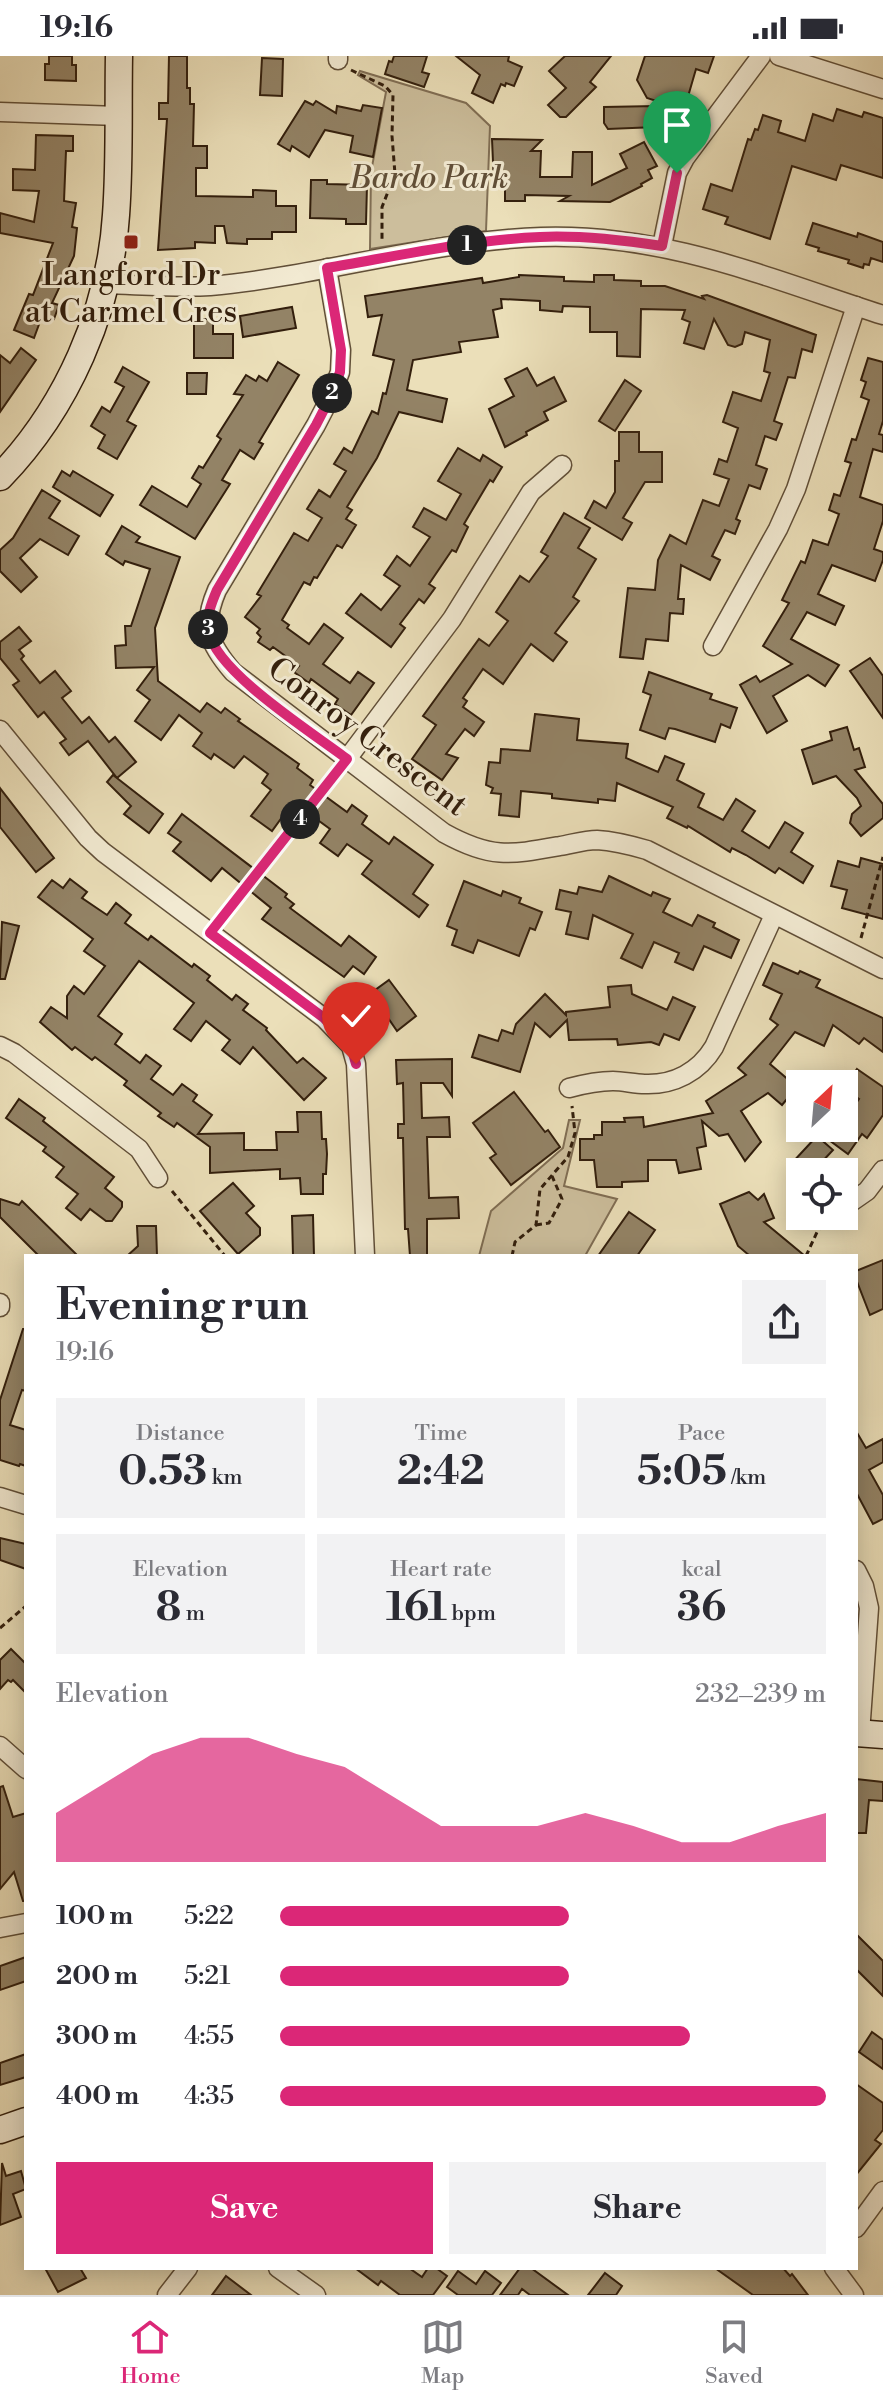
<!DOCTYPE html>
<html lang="en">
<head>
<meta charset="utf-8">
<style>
  body { margin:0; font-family:"Libre Bodoni",serif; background:#f2f2f3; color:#2b2b33; height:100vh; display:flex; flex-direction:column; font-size:30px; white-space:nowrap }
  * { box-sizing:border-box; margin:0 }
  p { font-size:26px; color:#7c7c81 }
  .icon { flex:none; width:44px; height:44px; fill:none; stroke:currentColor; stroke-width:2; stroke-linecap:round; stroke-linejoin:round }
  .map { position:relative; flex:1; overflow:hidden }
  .details { position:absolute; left:24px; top:1198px; width:834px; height:1016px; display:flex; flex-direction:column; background:#fff; border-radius:0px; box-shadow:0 4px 20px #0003 }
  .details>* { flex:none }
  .needle { width:52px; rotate:26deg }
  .tools { position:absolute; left:786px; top:1014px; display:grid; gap:16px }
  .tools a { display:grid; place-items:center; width:72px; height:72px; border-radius:0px; background:#fff; box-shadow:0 4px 20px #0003; font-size:40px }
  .pin { position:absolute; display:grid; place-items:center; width:68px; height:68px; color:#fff; margin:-82px -34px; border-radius:50% 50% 50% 0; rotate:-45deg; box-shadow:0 0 8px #0007 }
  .pin .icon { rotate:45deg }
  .km { position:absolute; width:40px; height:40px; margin:-20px; border-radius:50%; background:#222; color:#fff; font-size:22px; line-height:40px; text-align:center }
  .round { display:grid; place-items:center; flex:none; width:84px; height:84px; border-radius:0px; background:#f2f2f3 }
  .summary { display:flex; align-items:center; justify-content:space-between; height:136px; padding:0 32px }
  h1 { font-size:44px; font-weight:700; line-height:60px }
  .stats { display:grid; grid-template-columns:repeat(3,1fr); gap:12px; height:136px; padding:8px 32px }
  .stats div { display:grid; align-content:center; border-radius:0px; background:#f2f2f3; text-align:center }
  .stats b { font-size:40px; font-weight:700 }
  .stats small { font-size:22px; font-weight:400 }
  .stats p { font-size:22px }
  .chart { height:224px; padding:16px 32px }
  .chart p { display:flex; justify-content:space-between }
  .chart svg { width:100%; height:144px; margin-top:8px; fill:#db2777; opacity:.7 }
  .primary-button { display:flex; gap:16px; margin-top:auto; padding:16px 32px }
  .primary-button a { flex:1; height:92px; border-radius:0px; background:#db2777; color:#fff; font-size:32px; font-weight:700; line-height:92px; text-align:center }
  .primary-button a+a { background:#f2f2f3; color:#2b2b33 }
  ul { padding:0 32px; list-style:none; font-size:26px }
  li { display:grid; grid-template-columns:128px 96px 1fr; align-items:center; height:60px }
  li i { height:20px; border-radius:10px; background:#db2777 }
  .status { display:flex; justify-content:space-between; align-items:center; height:56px; padding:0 40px; background:#fff; direction:ltr }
  .status svg { height:22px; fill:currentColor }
  .menu { display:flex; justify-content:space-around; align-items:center; height:112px; border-top:2px solid #e1e1e2; background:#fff; font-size:22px; color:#7c7c81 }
  .menu a { display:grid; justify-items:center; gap:4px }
  .menu .current { color:#db2777 }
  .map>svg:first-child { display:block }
  .green { fill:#ccbe9c; stroke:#806e54; stroke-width:2 }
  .building { fill:#938366; stroke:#331f0d; stroke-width:2 }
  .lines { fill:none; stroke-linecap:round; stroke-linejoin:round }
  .street-casing { stroke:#614f38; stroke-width:21 }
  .secondary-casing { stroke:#331f0d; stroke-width:29 }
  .path { stroke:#331f0d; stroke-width:3; stroke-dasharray:6 4; stroke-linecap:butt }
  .street { stroke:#f2ead2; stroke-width:18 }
  .secondary { stroke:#f2ead2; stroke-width:26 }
  .route-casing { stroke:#fff; stroke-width:16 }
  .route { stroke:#db2777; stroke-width:10 }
  .poi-dot { fill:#8f2418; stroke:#f2ead2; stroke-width:3 }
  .labels { text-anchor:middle; stroke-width:6; stroke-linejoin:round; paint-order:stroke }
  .park-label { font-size:32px; font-style:italic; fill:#614f38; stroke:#f2ead2 }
  .poi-label { font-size:32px; fill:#331f0d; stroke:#f2ead2 }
  .street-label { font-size:32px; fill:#331f0d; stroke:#f2ead2 }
</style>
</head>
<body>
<div class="status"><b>19:16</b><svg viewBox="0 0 49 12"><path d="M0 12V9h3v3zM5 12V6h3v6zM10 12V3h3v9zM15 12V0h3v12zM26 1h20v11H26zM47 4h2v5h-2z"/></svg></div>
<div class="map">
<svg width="883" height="2239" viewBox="0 0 883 2239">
  <rect width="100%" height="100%" fill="#ebdfb9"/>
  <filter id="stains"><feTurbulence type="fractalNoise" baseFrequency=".0025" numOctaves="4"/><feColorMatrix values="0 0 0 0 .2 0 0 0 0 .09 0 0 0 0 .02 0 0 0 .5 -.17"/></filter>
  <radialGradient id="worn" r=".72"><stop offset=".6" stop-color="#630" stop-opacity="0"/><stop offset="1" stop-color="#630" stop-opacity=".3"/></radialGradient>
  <!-- green -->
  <g class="green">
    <polygon points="360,15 466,47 490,70 486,175 370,193 371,116 386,36 358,19"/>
    <polygon points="569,1064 580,1064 564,1130 617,1143 585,1200 479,1200 491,1155 563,1092"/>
  </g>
  <!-- building -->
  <g class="building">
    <polygon points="49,0 72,0 72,9 76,9 76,25 45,24 45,8 49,8"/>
    <polygon points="169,0 187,0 187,32 190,32 190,48 194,48 193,90 207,90 207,112 196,112 196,140 253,141 253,134 276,135 276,150 296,150 296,176 272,176 272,183 247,183 247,188 227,187 224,170 215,170 215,187 195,186 195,192 158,194 167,63 159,63 159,47 168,47"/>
    <polygon points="394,0 427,0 422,16 429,18 424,31 385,18 389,5 392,6"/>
    <polygon points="456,0 509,0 508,5 522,11 514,30 506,27 505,30 501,28 493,47 472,37 480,19"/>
    <polygon points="565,0 611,0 590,26 596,31 566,61 560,61 548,49 566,32 549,15"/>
    <polygon points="645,0 714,0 708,17 696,13 687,44 682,42 678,52 647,42 637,24"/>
    <polygon points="262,2 283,3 282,40 260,39"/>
    <polygon points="305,45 313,49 316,45 336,57 337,50 361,55 363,49 382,52 373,101 350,96 353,80 325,74 309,101 292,90 290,95 278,88"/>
    <polygon points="656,50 656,71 608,73 604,67 604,51"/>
    <polygon points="837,53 862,61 864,56 883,62 883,122 841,109 836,124 792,110 770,183 725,168 728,161 703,153 711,128 732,135 748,83 751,84 755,73 758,74 763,59 781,65 778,76 805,85 813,58 833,65"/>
    <polygon points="36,79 73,80 73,95 66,95 64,145 76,147 72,171 77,172 74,200 52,247 59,249 54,263 48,261 46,265 41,263 34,282 14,274 29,238 33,239 53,187 0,177 0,157 34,166 39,135 13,134 13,113 35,114"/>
    <polygon points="492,83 542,84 531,95 541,95 540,121 572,121 573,96 592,96 592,129 627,112 620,98 644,86 657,110 648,114 652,122 641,128 642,130 610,146 560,145 569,140 525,139 525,145 505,145 505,130 494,129"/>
    <polygon points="311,124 327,124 327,128 367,129 366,168 346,168 346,163 310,162"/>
    <polygon points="813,167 857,181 858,177 883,186 883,206 871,202 869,209 864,208 863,212 848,207 849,204 818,195 819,192 806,188"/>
    <polygon points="519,219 564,221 564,225 594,226 594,219 614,219 614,224 641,225 641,230 665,230 704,243 702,240 707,239 816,279 812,296 802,293 795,322 788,321 774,365 782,368 776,384 765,380 756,409 767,413 760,433 749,429 736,463 740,465 735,478 725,474 712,500 720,504 710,524 681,509 678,543 684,543 683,558 670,557 668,585 646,583 643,603 620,601 628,532 655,534 658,504 670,479 686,488 703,444 719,450 729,423 714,418 719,403 727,406 738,372 723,366 733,336 761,345 770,317 764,315 770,284 745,276 742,288 735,291 728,289 714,263 704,293 684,287 690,266 682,263 685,254 641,253 640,301 617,300 617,276 590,276 590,251 563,250 562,256 540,254 540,245 501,243 502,252 493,254 498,281 459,286 461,296 413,304 407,334 447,343 442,366 399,356 377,402 347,451 352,454 346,463 356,469 342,492 337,489 317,522 314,521 310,529 304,526 282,564 289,569 287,572 309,588 324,568 343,582 323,608 350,627 358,616 374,627 351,659 335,648 338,643 311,623 309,627 294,616 299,610 273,591 270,594 258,586 261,581 257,577 260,573 245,561 261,540 257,538 294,477 308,485 322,462 307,453 319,434 330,441 346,415 334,408 344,392 352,397 372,355 378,358 383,337 386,338 394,304 373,299 382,259 368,261 365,240 482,222 483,227 519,221"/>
    <polygon points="292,251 296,272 243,281 240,260"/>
    <polygon points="194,263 213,263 213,278 233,278 233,302 194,302"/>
    <polygon points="21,292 36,304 0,356 0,299 10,307"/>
    <polygon points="868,302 883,306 883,365 879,378 883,379 883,396 873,393 860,441 883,449 883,465 874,493 883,496 883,504 875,525 832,509 818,538 844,550 835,569 807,556 791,583 839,609 825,630 808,619 773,640 787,665 767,677 740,629 756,620 760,626 792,608 763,590 789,547 782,544 801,505 805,507 813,484 828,489 839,458 829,454 834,438 840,440 851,407 845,405 852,383 856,384 869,344 861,341 866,326 861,324"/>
    <polygon points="278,306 299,319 259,386 263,388 254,403 240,394 222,424 230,428 195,483 140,449 152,430 187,451 201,428 192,422 199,410 203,412 221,383 217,380 243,339 234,338 246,319 256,325 259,320 267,325"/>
    <polygon points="123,311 149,326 127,365 136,370 117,403 98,392 105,379 91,370 102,351 110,356 124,331 115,326"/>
    <polygon points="527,312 537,330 554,321 566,345 544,356 548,364 526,376 527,379 505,391 489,353 514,340 505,323"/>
    <polygon points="187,317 207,317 206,338 187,338"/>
    <polygon points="625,324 641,335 615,375 599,365"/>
    <polygon points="619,376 639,376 639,396 662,396 662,426 645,426 623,462 632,467 622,484 585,462 594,445 606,452 615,436 615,405 619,405"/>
    <polygon points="458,392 480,405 483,399 502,411 493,426 490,424 471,456 464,468 468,471 456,496 452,494 429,528 435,532 424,547 419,543 400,568 405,572 391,591 346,557 361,538 381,554 400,530 384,519 397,500 410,510 430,481 413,471 424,452 446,464 461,438 438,425"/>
    <polygon points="62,415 70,420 73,415 113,439 100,460 53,431"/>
    <polygon points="42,434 60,445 49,462 79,480 68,499 40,483 20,502 37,521 21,536 0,515 0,494 13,482"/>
    <polygon points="564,457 590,472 578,492 596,503 573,541 579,545 555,577 567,586 553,605 531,588 503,628 483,613 463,642 467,645 463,651 484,666 474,680 465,673 446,698 458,702 442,724 412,703 436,669 423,660 479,583 489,590 508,565 496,556 520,520 529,526 548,500 541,496"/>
    <polygon points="122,470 140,481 136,486 180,501 155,572 158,625 200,656 207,647 221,657 225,652 240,663 238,665 299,708 297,712 313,724 310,729 347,756 352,749 367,760 362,768 389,788 394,781 433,809 413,838 428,849 419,861 362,818 372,805 347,788 338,800 320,787 330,773 293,746 272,775 251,760 271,734 262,727 268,718 244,700 234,712 214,698 211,703 193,690 202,677 179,659 161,684 135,665 150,644 137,634 154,611 116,612 115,590 126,589 125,570 131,570 150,513 125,505 123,509 106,498"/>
    <polygon points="19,571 31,585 19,594 24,600 21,603 40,627 55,615 71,635 62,642 82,667 89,661 109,686 115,681 136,706 117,722 88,685 69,699 60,687 66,683 44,656 38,661 13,629 19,625 0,602 0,586"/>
    <polygon points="870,602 883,620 883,662 850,615"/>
    <polygon points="649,616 712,638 710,643 737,652 730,672 721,668 715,686 675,673 669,672 665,683 640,674 651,639 643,636"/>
    <polygon points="535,658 579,663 577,684 628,688 626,702 658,716 665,700 684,708 677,724 704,738 698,751 723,764 736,743 755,755 742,775 769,792 785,766 803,777 791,796 813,810 803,827 779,812 775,817 746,799 732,792 730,796 688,770 687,772 667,762 673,751 617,727 615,745 598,743 598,747 552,742 552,738 521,735 519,761 499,759 501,738 491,737 493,732 486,729 489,706 500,707 501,693 530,695"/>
    <polygon points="847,671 854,694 859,692 865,711 855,714 883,748 883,762 861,780 850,767 852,758 861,750 857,742 836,720 813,728 802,694 832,684 830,676"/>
    <polygon points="113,719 163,758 149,777 124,758 131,750 107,726"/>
    <polygon points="0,732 54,802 36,816 0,771"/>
    <polygon points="182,758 287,838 285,841 294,848 290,852 341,890 349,880 376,901 364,918 353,910 344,921 262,863 271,852 222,812 211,825 173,795 181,786 168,777"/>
    <polygon points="861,802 883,808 883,863 842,852 847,834 831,830 838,805 859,811"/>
    <polygon points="609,820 651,840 653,836 670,843 663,856 692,870 698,859 715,867 713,871 739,884 731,902 704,890 693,914 675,906 679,897 654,886 642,912 621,902 633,878 593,859 588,883 566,878 571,856 556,853 560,834 577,838 579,831 602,836"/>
    <polygon points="70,823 87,836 82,842 107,859 116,847 131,859 125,867 148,884 151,880 192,911 194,908 210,920 207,924 232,944 236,939 248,948 243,954 267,972 266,974 297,1007 303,1002 326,1022 304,1044 253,991 240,1008 222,994 230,984 206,965 191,985 174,973 194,947 139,905 98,960 122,978 115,988 140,1007 146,999 161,1010 151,1023 173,1039 182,1028 197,1039 193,1045 212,1059 198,1078 244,1077 244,1094 277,1094 276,1076 298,1076 297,1056 321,1056 322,1083 326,1083 327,1098 326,1118 323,1118 323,1138 301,1138 300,1122 280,1123 280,1113 210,1117 210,1091 177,1067 174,1071 158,1060 161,1057 124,1029 127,1025 95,1001 92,1004 75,991 72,994 40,966 51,951 67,962 67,940 74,930 84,938 105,910 84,895 93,883 38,841 52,824 63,832"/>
    <polygon points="464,825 501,840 503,835 521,842 519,847 542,856 535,874 530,872 519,900 478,884 473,897 452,889 457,874 447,870"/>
    <polygon points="2,866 19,870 5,923 0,923"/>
    <polygon points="773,907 798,918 800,915 820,924 816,931 883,962 883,996 864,982 859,988 833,969 824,990 795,976 770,1008 797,1031 782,1049 768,1037 741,1055 761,1086 745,1105 728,1078 719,1080 702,1065 706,1090 697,1092 701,1113 679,1117 676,1104 648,1104 648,1125 622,1126 622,1131 597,1131 594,1104 580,1104 580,1083 594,1083 594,1079 602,1079 602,1066 625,1066 624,1062 643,1061 644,1071 713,1057 706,1045 746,1019 738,1012 778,969 770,963 782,938 763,929"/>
    <polygon points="389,924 416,960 397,975 371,937"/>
    <polygon points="631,929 632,938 667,954 673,941 695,951 679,984 664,978 659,989 651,986 618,989 617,983 569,984 567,964 550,981 535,967 520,1016 472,1001 479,979 498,985 502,974 513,978 516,968 545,938 566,959 566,956 610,951 608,931"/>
    <polygon points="452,1003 452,1040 443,1027 421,1027 422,1062 449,1061 450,1081 427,1081 429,1142 458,1141 459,1162 427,1163 427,1200 410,1200 408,1173 405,1173 403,1082 398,1082 398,1068 404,1068 403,1027 397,1028 396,1004"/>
    <polygon points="857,1013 883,1031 883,1059 867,1082 862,1078 848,1098 829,1084 838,1072 844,1072 844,1064 859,1043 844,1032"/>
    <polygon points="514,1036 545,1076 548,1074 560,1091 511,1129 490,1102 496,1098 473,1067"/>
    <polygon points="19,1043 45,1062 43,1065 114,1121 105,1132 122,1146 122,1151 112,1165 106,1165 90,1153 81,1164 66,1152 78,1138 56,1121 64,1111 43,1095 46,1091 6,1062"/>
    <polygon points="817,1080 833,1094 820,1108 817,1106 808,1116 800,1117 791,1108"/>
    <polygon points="233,1127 254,1150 246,1157 260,1172 260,1179 238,1198 200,1155"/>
    <polygon points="749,1136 758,1144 764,1138 774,1162 764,1166 805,1200 750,1200 738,1190 720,1148"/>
    <polygon points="0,1143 19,1149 22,1145 78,1200 39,1200 0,1161"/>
    <polygon points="629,1156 655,1174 637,1200 598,1200"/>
    <polygon points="313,1159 314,1200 293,1200 292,1160"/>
    <polygon points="137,1170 156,1170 157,1200 127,1200 138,1190"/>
    <polygon points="883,1204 883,1253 870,1259 856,1223 856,1215"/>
    <polygon points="23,1273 26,1273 26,1335 22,1334 10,1369 26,1374 26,1410 20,1408 19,1410 0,1404 0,1344"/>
    <polygon points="856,1375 866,1392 883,1383 883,1406 869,1414 883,1439 883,1463 873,1468 856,1436"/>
    <polygon points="0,1482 26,1488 26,1513 0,1504"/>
    <polygon points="11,1593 26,1608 26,1637 13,1624 11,1626 8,1624 0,1633 0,1604"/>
    <polygon points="856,1723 883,1726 883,1745 869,1744 866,1777 856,1777"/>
    <polygon points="3,1730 13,1761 26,1757 26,1845 23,1845 14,1816 0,1833 0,1731"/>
    <polygon points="856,1878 883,1905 883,1940 856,1913"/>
    <polygon points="26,1901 26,1925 0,1934 0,1910"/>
    <polygon points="872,1976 883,1984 883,2013 859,1996"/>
    <polygon points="26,1998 26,2021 0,2029 0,2007"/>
    <polygon points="856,2028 883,2047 883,2074 875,2084 881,2088 856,2119"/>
    <polygon points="2,2107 6,2120 21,2115 26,2133 13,2138 21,2161 0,2169"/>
    <polygon points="45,2212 80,2212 86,2222 58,2236"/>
    <polygon points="355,2212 409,2212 422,2221 428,2212 436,2212 447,2220 433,2239 400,2239 381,2225 378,2229"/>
    <polygon points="520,2212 531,2212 568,2239 530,2239 522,2233 518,2239 500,2239"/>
    <polygon points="715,2212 783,2212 790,2220 792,2218 808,2239 753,2239"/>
    <polygon points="458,2215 476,2228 485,2215 501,2227 492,2239 458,2239 447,2231"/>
    <polygon points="605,2217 622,2230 616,2239 588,2239"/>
    <polygon points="226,2220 251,2239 212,2239"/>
  </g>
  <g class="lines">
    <!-- street casing -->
    <g class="street-casing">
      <g id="street">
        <polyline points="338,0 338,4"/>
        <polyline points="779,0 883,33"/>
        <polyline points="0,56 118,60"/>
        <polyline points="662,190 677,117 685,102 761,0"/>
        <path d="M327,212L341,294L340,316L331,340L316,369L217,534C201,571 209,588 233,616L444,777C491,803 510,799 560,790C572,788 585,784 597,784C615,785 630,789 647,794L883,913"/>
        <path d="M106,228C140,229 176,232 210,230C321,220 429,185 541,181C664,177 768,222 883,259"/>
        <polyline points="713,590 778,473 796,433 856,250"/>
        <polyline points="0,674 88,782 103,796 324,962 351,990 356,1008 365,1200"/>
        <polyline points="347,703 452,563 531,436 562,409"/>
        <polyline points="0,990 14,997 139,1093 158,1122"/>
        <path d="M569,1032C584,1028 598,1025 613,1025C624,1025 634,1028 645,1028C674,1029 699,1016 714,991L774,859"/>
        <polyline points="844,1151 867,1135 883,1114"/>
        <polyline points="0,1247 0,1251"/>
        <polyline points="0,1441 26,1449"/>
        <polyline points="856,1514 864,1530 869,1552 860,1677"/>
        <polyline points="0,1690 26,1713"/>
        <polyline points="0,1872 26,1867"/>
        <polyline points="856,2172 883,2135"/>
        <polyline points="278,2212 316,2239"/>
        <polyline points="834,2212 854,2239"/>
        <polyline points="167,2239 188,2212"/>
      </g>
    </g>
    <!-- secondary casing -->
    <g class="secondary-casing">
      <g id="secondary">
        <path d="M0,421C67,352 110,254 116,159C120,106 118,53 119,0"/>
        <polyline points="856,1677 883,1679"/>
        <polyline points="0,2074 26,2065"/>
      </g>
    </g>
    <!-- path -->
    <g class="path">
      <polyline points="351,14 385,30 393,39 392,80 395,118 382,151 382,183"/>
      <polyline points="220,864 337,716"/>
      <polyline points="861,882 883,801"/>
      <polyline points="172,1135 225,1200"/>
      <polyline points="536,1169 549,1167 562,1143 552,1120"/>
      <polyline points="512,1200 515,1186 536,1169 540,1133 568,1101 575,1077 572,1050"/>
      <polyline points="806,1200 818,1174 832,1161"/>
      <polyline points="0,1572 26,1550"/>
    </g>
    <!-- street -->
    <use href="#street" class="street"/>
    <!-- secondary -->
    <use href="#secondary" class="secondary"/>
  </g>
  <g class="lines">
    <!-- route casing -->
    <g class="route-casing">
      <path id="route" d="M356,1008L351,990L324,962L210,877L347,703C313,677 216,616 209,576C206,560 211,548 217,534L316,369L331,340L340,316L341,294L327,212C397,200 468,184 540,181C580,179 622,184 662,190L677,117"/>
    </g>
    <!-- route -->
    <use href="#route" class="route"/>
  </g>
  <!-- markers -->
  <rect class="poi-dot" x="123" y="178" width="16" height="16" rx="4"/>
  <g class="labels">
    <!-- park labels -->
    <g class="park-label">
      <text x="429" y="132">Bardo Park</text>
    </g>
    <!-- poi labels -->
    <g class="poi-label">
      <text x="131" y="229">Langford Dr<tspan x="131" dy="37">at Carmel Cres</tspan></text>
    </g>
    <!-- street labels -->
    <g class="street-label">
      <text transform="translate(368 680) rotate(37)" y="11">Conroy Crescent</text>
    </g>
  </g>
  <rect width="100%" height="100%" filter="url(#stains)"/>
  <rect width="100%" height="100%" fill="url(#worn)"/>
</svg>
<div class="tools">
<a><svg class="needle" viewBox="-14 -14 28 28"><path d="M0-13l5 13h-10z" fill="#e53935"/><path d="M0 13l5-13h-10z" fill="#7c7c81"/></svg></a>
<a><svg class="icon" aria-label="locate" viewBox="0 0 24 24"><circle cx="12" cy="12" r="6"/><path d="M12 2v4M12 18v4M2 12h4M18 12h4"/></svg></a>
</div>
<div class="pin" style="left:677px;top:117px;background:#1e9e55"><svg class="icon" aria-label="arrive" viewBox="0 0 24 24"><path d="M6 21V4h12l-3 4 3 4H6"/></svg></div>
<div class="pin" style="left:356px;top:1008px;background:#d93025"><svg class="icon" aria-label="check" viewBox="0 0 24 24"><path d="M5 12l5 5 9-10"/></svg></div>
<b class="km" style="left:467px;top:189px">1</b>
<b class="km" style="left:332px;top:337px">2</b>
<b class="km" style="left:208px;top:573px">3</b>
<b class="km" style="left:300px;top:763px">4</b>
<section class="details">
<div class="summary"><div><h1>Evening run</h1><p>19:16</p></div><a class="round"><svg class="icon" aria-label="share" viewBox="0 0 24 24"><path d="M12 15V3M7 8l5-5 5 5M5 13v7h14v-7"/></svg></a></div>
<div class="stats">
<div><p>Distance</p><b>0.53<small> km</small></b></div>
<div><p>Time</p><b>2:42</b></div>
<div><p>Pace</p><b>5:05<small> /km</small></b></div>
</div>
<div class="stats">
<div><p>Elevation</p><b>8<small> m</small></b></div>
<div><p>Heart rate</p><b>161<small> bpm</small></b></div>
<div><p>kcal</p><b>36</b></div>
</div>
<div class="chart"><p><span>Elevation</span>232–239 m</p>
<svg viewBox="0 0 160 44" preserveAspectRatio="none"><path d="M0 44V29L10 20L20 11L30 6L40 6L50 11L60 15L70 24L80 33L90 33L100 33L110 29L120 33L130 38L140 38L150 33L160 29V44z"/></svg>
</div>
<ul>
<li><b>100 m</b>5:22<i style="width:53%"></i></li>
<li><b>200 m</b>5:21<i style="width:53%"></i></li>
<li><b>300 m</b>4:55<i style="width:75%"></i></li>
<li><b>400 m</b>4:35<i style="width:100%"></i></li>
</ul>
<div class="primary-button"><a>Save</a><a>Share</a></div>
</section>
</div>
<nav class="menu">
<a class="current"><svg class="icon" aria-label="home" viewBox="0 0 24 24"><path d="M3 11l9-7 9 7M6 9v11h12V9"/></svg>Home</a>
<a><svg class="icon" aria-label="map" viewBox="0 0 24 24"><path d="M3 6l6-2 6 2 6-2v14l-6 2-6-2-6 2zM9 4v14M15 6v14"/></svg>Map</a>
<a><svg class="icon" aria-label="saved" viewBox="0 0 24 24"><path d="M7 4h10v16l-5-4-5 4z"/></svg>Saved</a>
</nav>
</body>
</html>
